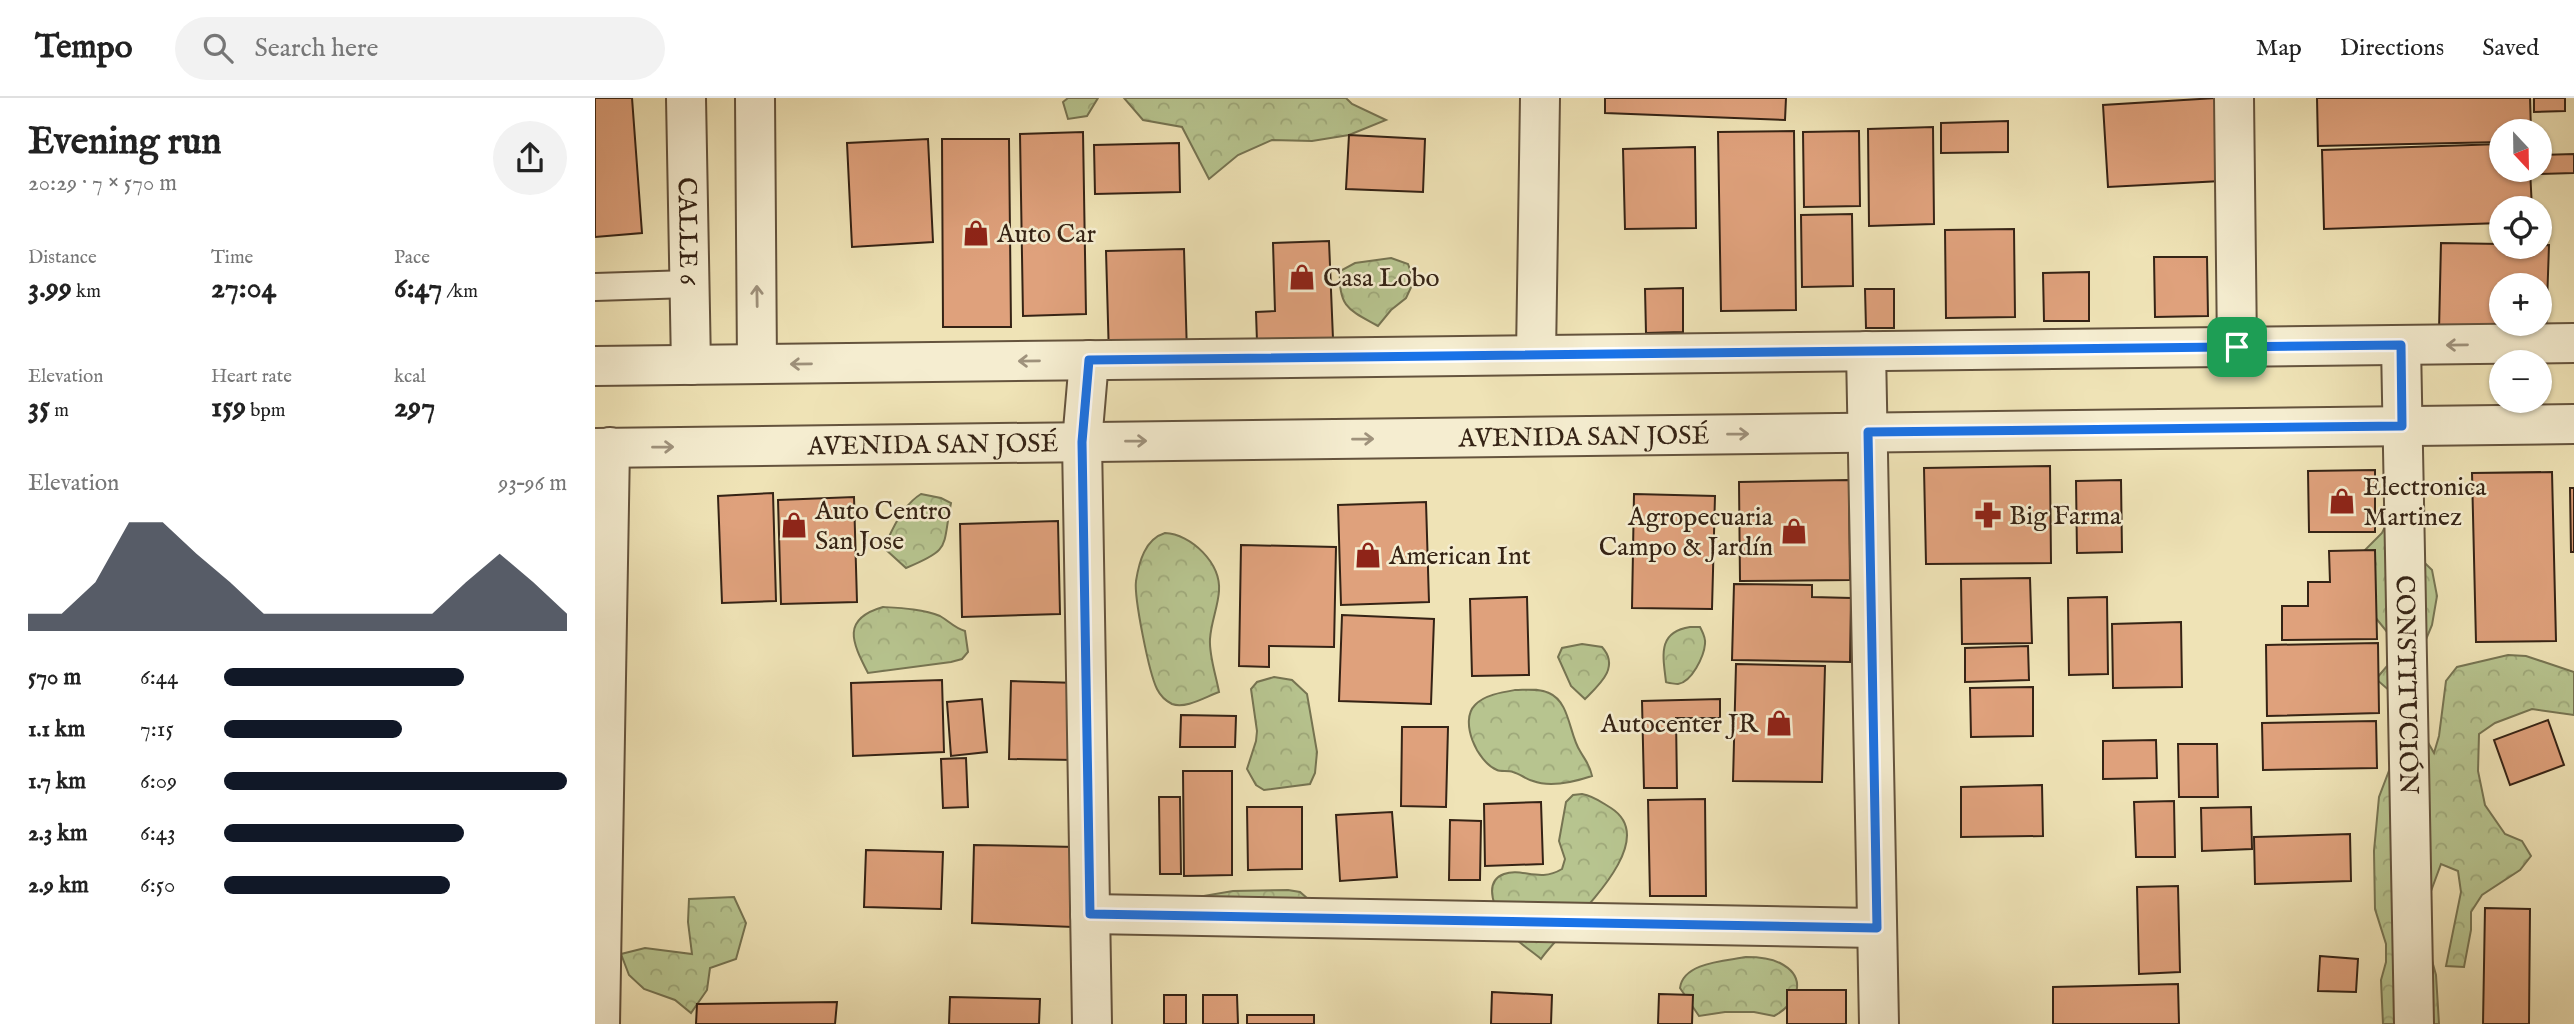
<!DOCTYPE html>
<html lang="en">
<head>
<meta charset="utf-8">
<style>
  body { margin:0; font-family:"IM FELL English",serif; background:#f2f2f2; color:#222; height:100vh; display:flex; flex-direction:column; font-size:26px; white-space:nowrap }
  * { box-sizing:border-box; margin:0 }
  p { font-size:23px; color:#767676 }
  .icon { flex:none; width:38px; height:38px; fill:none; stroke:currentColor; stroke-width:2; stroke-linecap:round; stroke-linejoin:round }
  .map { position:relative; flex:1; overflow:hidden }
  .panel { display:flex; flex-direction:column; background:#fff; width:595px }
  .panel>* { flex:none }
  .needle { width:46px; rotate:158deg }
  .tools { position:absolute; left:1894px; top:21px; display:grid; gap:14px }
  .tools a { display:grid; place-items:center; width:63px; height:63px; border-radius:50%; background:#fff; box-shadow:0 2px 5px #0004; font-size:35px }
  .pin { position:absolute; display:grid; place-items:center; width:60px; height:60px; color:#fff; margin:-30px; border-radius:14px; box-shadow:0 4px 10px #0006 }
  .round { display:grid; place-items:center; flex:none; width:74px; height:74px; border-radius:37px; background:#f2f2f2 }
  .headline { display:flex; align-items:center; justify-content:space-between; height:119px; padding:0 28px }
  h1 { font-size:38px; font-weight:800; line-height:52px }
  .stats { display:grid; grid-template-columns:repeat(3,1fr); gap:10px; height:119px; padding:7px 28px }
  .stats div { display:grid; align-content:center }
  .stats b { font-size:30px; font-weight:800 }
  .stats small { font-size:19px; font-weight:400 }
  .stats p { font-size:19px }
  .chart { height:196px; padding:14px 28px }
  .chart p { display:flex; justify-content:space-between }
  .chart svg { width:100%; height:126px; margin-top:7px; fill:#111827; opacity:.7 }
  ul { padding:0 28px; list-style:none; font-size:23px }
  li { display:grid; grid-template-columns:112px 84px 1fr; align-items:center; height:52px }
  li i { height:18px; border-radius:9px; background:#111827 }
  header { display:flex; align-items:center; gap:42px; box-sizing:border-box; height:98px; padding:0 35px; background:#fff; border-bottom:2px solid #e0e0e0 }
  header strong { font-size:33px }
  nav { display:flex; gap:38px; margin-inline-start:auto; font-size:24px }
  .search { width:490px; height:63px; background:#f2f2f2; display:flex; align-items:center; gap:18px; box-sizing:border-box; padding:0 24px; border-radius:38px; color:#767676; font-size:26px }
  main { display:flex; flex:1; min-height:0 }
  .map>svg:first-child { display:block }
  .forest { fill:url(#forest-crowns); stroke:#767452; stroke-width:2 }
  .building { fill:#dfa17c; stroke:#352315; stroke-width:2; fill-rule:evenodd }
  .lines { fill:none; stroke-linecap:round; stroke-linejoin:round }
  .service-casing { stroke:#64533d; stroke-width:30 }
  .minor-casing { stroke:#64533d; stroke-width:42 }
  .tertiary-casing { stroke:#64533d; stroke-width:42 }
  .service { stroke:#f5edd0; stroke-width:26 }
  .minor { stroke:#f5edd0; stroke-width:38 }
  .tertiary { stroke:#f5edd0; stroke-width:38 }
  .oneway { stroke:#9f927c }
  .route-casing { stroke:#fff; stroke-width:14 }
  .route { stroke:#1a73e8; stroke-width:9 }
  .labels { text-anchor:middle; stroke-width:5; stroke-linejoin:round; paint-order:stroke }
  .street-label { font-size:26px; fill:#352315; stroke:#f5edd0 }
  .poi-label { font-size:26px; fill:#352315; stroke:#f5edd0; text-anchor:start }
</style>
</head>
<body>
<header>
<strong>Tempo</strong>
<div class="search"><svg class="icon" aria-label="search" viewBox="0 0 24 24"><circle cx="10" cy="10" r="6"/><path d="M15 15l6 6"/></svg>Search here</div>
<nav><a>Map</a><a>Directions</a><a>Saved</a></nav>
</header>
<main>
<section class="panel">
<div class="headline"><div><h1>Evening run</h1><p>20:29 · 7 × 570 m</p></div><a class="round"><svg class="icon" aria-label="share" viewBox="0 0 24 24"><path d="M12 15V3M7 8l5-5 5 5M5 13v7h14v-7"/></svg></a></div>
<div class="stats">
<div><p>Distance</p><b>3.99<small> km</small></b></div>
<div><p>Time</p><b>27:04</b></div>
<div><p>Pace</p><b>6:47<small> /km</small></b></div>
</div>
<div class="stats">
<div><p>Elevation</p><b>35<small> m</small></b></div>
<div><p>Heart rate</p><b>159<small> bpm</small></b></div>
<div><p>kcal</p><b>297</b></div>
</div>
<div class="chart"><p><span>Elevation</span>93–96 m</p>
<svg viewBox="0 0 160 44" preserveAspectRatio="none"><path d="M0 44V38L10 38L20 27L30 6L40 6L50 17L60 27L70 38L80 38L90 38L100 38L110 38L120 38L130 27L140 17L150 27L160 38V44z"/></svg>
</div>
<ul>
<li><b>570 m</b>6:44<i style="width:70%"></i></li>
<li><b>1.1 km</b>7:15<i style="width:52%"></i></li>
<li><b>1.7 km</b>6:09<i style="width:100%"></i></li>
<li><b>2.3 km</b>6:43<i style="width:70%"></i></li>
<li><b>2.9 km</b>6:50<i style="width:66%"></i></li>
</ul>
</section>
<div class="map">
<svg width="1979" height="926" viewBox="0 0 1979 926">
  <defs>
    <pattern id="forest-crowns" width="20" height="18" patternUnits="userSpaceOnUse" patternTransform="scale(1.75)"><rect width="20" height="18" fill="#b7c48f"/><path d="M2 6a3 3 0 1 1 6 0M12 15a3 3 0 1 1 6 0" fill="none" stroke="#9ea87a"/></pattern>
  </defs>
  <rect width="100%" height="100%" fill="#efe3b6"/>
  <filter id="stains"><feTurbulence type="fractalNoise" baseFrequency=".00286" numOctaves="4"/><feColorMatrix values="0 0 0 0 .2 0 0 0 0 .09 0 0 0 0 .02 0 0 0 .5 -.17"/></filter>
  <radialGradient id="worn" r=".72"><stop offset=".6" stop-color="#630" stop-opacity="0"/><stop offset="1" stop-color="#630" stop-opacity=".3"/></radialGradient>
  <!-- forest -->
  <g class="forest">
    <polygon points="473,0 503,0 492,18 473,21 468,4"/>
    <polygon points="529,0 751,0 757,6 791,22 754,37 717,43 677,42 643,57 614,81 587,29 548,22"/>
    <path d="M796,160L813,166L819,183L811,200L796,212L783,228C754,212 743,209 745,173L760,165Z"/>
    <path d="M326,396L346,400L356,405C347,450 357,451 311,470L289,450C297,431 308,407 326,396Z"/>
    <polygon points="1791,427 1837,472 1842,498 1837,527 1822,563 1819,614 1781,581 1793,567 1797,540 1780,519 1767,455 1787,435"/>
    <path d="M570,435C596,436 626,465 624,493C623,509 616,524 615,541C614,558 621,577 624,594C610,599 591,611 577,606C571,603 565,597 562,591C554,575 539,500 541,483C544,464 550,441 570,435Z"/>
    <path d="M288,509C306,510 329,511 345,518C354,523 359,530 370,533L373,554L367,561L356,564L273,575C257,544 246,521 288,509Z"/>
    <path d="M1095,529H1105C1108,535 1111,540 1110,546C1109,558 1097,584 1083,586C1082,586 1072,585 1071,584C1068,558 1062,534 1095,529Z"/>
    <path d="M987,546L1007,549C1025,569 1005,586 990,601L976,588L963,559L967,550Z"/>
    <polygon points="1913,557 1931,558 1979,574 1979,617 1937,611 1900,625 1884,636 1883,673 1890,707 1910,736 1927,743 1936,758 1925,772 1887,797 1876,814 1876,832 1869,869 1851,868 1866,794 1863,773 1846,766 1832,804 1831,841 1841,877 1844,926 1788,926 1786,882 1791,864 1791,846 1780,811 1779,753 1784,699 1797,665 1831,641 1839,655 1844,638 1851,583 1862,569"/>
    <polygon points="679,579 697,582 712,596 722,654 720,675 715,686 669,692 661,687 652,671 661,643 662,633 656,591 662,584"/>
    <path d="M920,592C931,592 944,590 954,595C975,604 974,636 985,653C990,662 995,667 997,678C979,684 956,690 938,683C931,681 925,676 918,674C913,672 906,674 902,672C882,664 864,623 880,607C889,597 908,594 920,592Z"/>
    <path d="M987,696C999,698 1006,704 1016,710C1072,746 965,831 946,861C938,854 928,848 920,840C908,828 882,786 909,776C927,769 944,785 967,771L970,761L964,743L971,704L978,697Z"/>
    <polygon points="693,792 705,794 713,801 607,807 608,798 638,793"/>
    <polygon points="139,799 151,825 141,861 115,870 112,892 96,915 80,902 49,891 34,877 26,856 50,850 97,856 93,824 94,801"/>
    <path d="M1151,859C1163,859 1175,860 1185,865C1214,880 1202,906 1179,918L1159,914H1130L1104,918L1085,890C1088,864 1131,863 1151,859Z"/>
  </g>
  <!-- building -->
  <g class="building">
    <polygon points="0,0 37,0 47,135 0,139"/>
    <polygon points="1010,0 1191,0 1190,22 1010,15"/>
    <polygon points="1621,0 1626,83 1513,89 1508,7"/>
    <polygon points="1722,0 1935,0 1936,33 1906,33 1906,44 1723,48"/>
    <polygon points="1939,0 1970,0 1970,13 1939,14"/>
    <polygon points="1413,23 1413,54 1346,55 1346,25"/>
    <polygon points="1338,29 1339,126 1274,128 1273,31"/>
    <polygon points="1199,33 1201,212 1126,213 1123,34"/>
    <polygon points="1264,33 1265,108 1209,109 1208,34"/>
    <polygon points="488,34 491,216 428,218 425,36"/>
    <polygon points="754,37 830,41 828,94 751,91"/>
    <polygon points="333,41 338,144 257,149 252,45"/>
    <polygon points="347,41 414,41 416,229 348,229"/>
    <polygon points="584,45 585,94 500,96 499,47"/>
    <polygon points="1906,46 1906,72 1935,72 1937,110 1906,110 1906,125 1729,131 1727,52"/>
    <polygon points="1100,49 1101,130 1030,131 1028,51"/>
    <polygon points="1979,56 1979,75 1941,76 1941,72 1944,72 1944,57"/>
    <polygon points="1257,116 1258,188 1207,189 1206,117"/>
    <polygon points="1419,131 1420,219 1351,220 1350,132"/>
    <polygon points="734,143 738,241 662,244 661,214 680,213 678,145"/>
    <path d="M1846,145L1906,146V149L1954,147L1951,235L1844,233ZM1906,187H1944V226H1906Z"/>
    <polygon points="589,151 592,256 514,259 511,153"/>
    <polygon points="1559,159 1612,159 1613,218 1560,219"/>
    <polygon points="1494,174 1494,223 1449,223 1448,175"/>
    <polygon points="1088,190 1088,234 1051,235 1050,191"/>
    <polygon points="1270,191 1299,191 1299,230 1271,230"/>
    <polygon points="1455,368 1456,465 1331,466 1329,370"/>
    <polygon points="1780,372 1780,434 1714,434 1713,373"/>
    <polygon points="1957,374 1961,543 1881,544 1877,375"/>
    <polygon points="1254,382 1255,482 1145,483 1144,384"/>
    <polygon points="1526,382 1527,454 1482,455 1481,383"/>
    <polygon points="1975,390 1979,390 1979,454 1976,454"/>
    <polygon points="178,395 181,503 127,505 123,398"/>
    <polygon points="1039,396 1120,398 1117,511 1037,510"/>
    <polygon points="259,399 262,504 186,506 183,402"/>
    <polygon points="831,404 834,504 746,507 743,407"/>
    <polygon points="463,423 465,516 367,519 365,426"/>
    <polygon points="646,447 741,449 739,549 674,548 674,569 644,568"/>
    <polygon points="1780,452 1782,541 1687,542 1687,508 1713,508 1713,484 1735,484 1734,453"/>
    <polygon points="1435,480 1437,545 1367,546 1366,481"/>
    <polygon points="1139,486 1217,487 1217,499 1256,500 1255,564 1137,562"/>
    <polygon points="932,499 934,577 877,578 875,501"/>
    <polygon points="1512,499 1513,576 1474,577 1473,500"/>
    <polygon points="747,517 839,521 836,606 744,603"/>
    <polygon points="1586,524 1587,589 1518,590 1517,526"/>
    <polygon points="1783,545 1784,615 1672,618 1671,547"/>
    <polygon points="1433,548 1434,582 1370,584 1370,550"/>
    <polygon points="1141,566 1230,568 1227,684 1138,683"/>
    <polygon points="347,582 349,654 258,658 256,585"/>
    <polygon points="416,583 483,585 480,662 414,661"/>
    <polygon points="1438,589 1438,638 1376,639 1375,590"/>
    <polygon points="387,601 392,654 356,658 352,604"/>
    <polygon points="1125,601 1125,620 1081,620 1082,690 1049,690 1047,603"/>
    <polygon points="586,617 641,618 640,649 585,649"/>
    <polygon points="1953,622 1969,667 1915,687 1899,642"/>
    <polygon points="1781,623 1782,670 1668,672 1667,625"/>
    <polygon points="807,629 853,629 851,709 806,708"/>
    <polygon points="1561,642 1562,680 1508,681 1508,643"/>
    <polygon points="1583,646 1622,646 1623,699 1584,699"/>
    <polygon points="371,660 373,709 348,710 346,661"/>
    <polygon points="588,673 637,673 637,777 589,778"/>
    <polygon points="1447,687 1448,738 1366,739 1366,689"/>
    <polygon points="564,699 585,699 586,776 565,776"/>
    <polygon points="1110,701 1111,798 1055,798 1053,702"/>
    <polygon points="1579,703 1580,759 1541,759 1539,704"/>
    <polygon points="946,704 948,766 890,768 889,706"/>
    <polygon points="652,709 707,709 707,771 653,772"/>
    <polygon points="1656,709 1657,751 1607,753 1606,710"/>
    <polygon points="797,714 802,779 745,783 741,717"/>
    <polygon points="855,722 886,723 885,782 854,782"/>
    <polygon points="1755,736 1756,783 1660,786 1659,739"/>
    <polygon points="379,747 481,749 478,829 377,825"/>
    <polygon points="271,752 348,754 346,811 269,809"/>
    <polygon points="1583,788 1585,874 1544,876 1542,789"/>
    <polygon points="1890,810 1935,811 1934,926 1888,926"/>
    <polygon points="1725,858 1763,861 1761,894 1723,893"/>
    <polygon points="1583,886 1584,926 1458,926 1458,889"/>
    <rect x="1192" y="892" width="59" height="34"/>
    <polygon points="897,894 957,897 956,926 896,926"/>
    <polygon points="1064,896 1098,897 1097,926 1063,926"/>
    <rect x="569" y="897" width="22" height="29"/>
    <polygon points="608,897 642,897 643,926 608,926"/>
    <polygon points="355,899 445,901 444,926 354,926"/>
    <polygon points="242,904 240,926 101,926 102,906"/>
    <rect x="652" y="917" width="67" height="9"/>
  </g>
  <g class="lines">
    <!-- service casing -->
    <g class="service-casing">
      <polyline id="service" points="0,189 94,186"/>
    </g>
    <!-- minor casing -->
    <g class="minor-casing">
      <g id="minor">
        <path id="s1" d="M91,0L96,267"/>
        <polyline points="160,0 162,266"/>
        <polyline points="1639,0 1642,249"/>
        <path id="s2" d="M1806,247L1819,926"/>
        <polyline points="941,257 945,0"/>
        <polyline points="494,262 487,344 497,926"/>
        <polyline points="495,816 1281,830"/>
        <polyline points="5,926 15,349"/>
      </g>
    </g>
    <!-- tertiary casing -->
    <g class="tertiary-casing">
      <g id="tertiary">
        <polyline points="1271,253 1284,926"/>
        <polyline points="0,268 1979,245"/>
        <path id="s3" d="M0,350L1979,326"/>
      </g>
    </g>
    <!-- service -->
    <use href="#service" class="service"/>
    <!-- minor -->
    <use href="#minor" class="minor"/>
    <!-- tertiary -->
    <use href="#tertiary" class="tertiary"/>
  </g>
  <!-- one-way arrows -->
  <defs><path id="oneway-shaft" d="M-6 0H5M1.5-3L5.5 0L1.5 3" fill="none" stroke-width="1.6" stroke-linecap="round" stroke-linejoin="round" transform="scale(1.75)"/></defs>
  <g class="oneway">
    <use href="#oneway-shaft" transform="translate(162 198) rotate(-91)"/>
    <use href="#oneway-shaft" transform="translate(1862 247) rotate(179)"/>
    <use href="#oneway-shaft" transform="translate(434 263) rotate(179)"/>
    <use href="#oneway-shaft" transform="translate(206 266) rotate(179)"/>
    <use href="#oneway-shaft" transform="translate(1143 336) rotate(-1)"/>
    <use href="#oneway-shaft" transform="translate(768 341) rotate(-1)"/>
    <use href="#oneway-shaft" transform="translate(541 343) rotate(-1)"/>
    <use href="#oneway-shaft" transform="translate(68 349) rotate(-1)"/>
  </g>
  <g class="lines">
    <!-- route casing -->
    <g class="route-casing">
      <polygon id="route" points="1806,247 1807,328 1273,334 1282,830 495,816 487,344 494,262"/>
    </g>
    <!-- route -->
    <use href="#route" class="route"/>
  </g>
  <!-- icons -->
  <defs>
    <g id="shop-bare" transform="scale(2.1)"><path d="M-5-2.5h2.3a2.7 3.5 0 0 1 5.4 0H5L5.5 6h-11ZM-1.5-2.5h3a1.5 2.3 0 0 0-3 0Z" fill="#8f2418" stroke="#f5edd0" stroke-width="2.5" paint-order="stroke"/></g>
    <g id="pharmacy-bare" transform="scale(2.1)"><path d="M-2-6h4v4h4v4h-4v4h-4v-4h-4v-4h4Z" fill="#8f2418" stroke="#f5edd0" stroke-width="2.5" paint-order="stroke"/></g>
  </defs>
  <g fill-rule="evenodd">
    <use href="#shop-bare" x="381" y="135"/>
    <use href="#shop-bare" x="707" y="179"/>
    <use href="#shop-bare" x="1747" y="403"/>
    <use href="#pharmacy-bare" x="1393" y="417"/>
    <use href="#shop-bare" x="199" y="427"/>
    <use href="#shop-bare" x="1199" y="433"/>
    <use href="#shop-bare" x="773" y="457"/>
    <use href="#shop-bare" x="1184" y="625"/>
  </g>
  <g class="labels">
    <!-- street labels -->
    <g class="street-label">
      <text dy="9" stroke="none"><textPath href="#s1" startOffset="133">CALLE 6</textPath></text>
      <text dy="9" stroke="none"><textPath href="#s3" startOffset="989">AVENIDA SAN JOSÉ</textPath></text>
      <text dy="9" stroke="none"><textPath href="#s3" startOffset="338">AVENIDA SAN JOSÉ</textPath></text>
      <text dy="9" stroke="none"><textPath href="#s2" startOffset="340">CONSTITUCIÓN</textPath></text>
    </g>
    <!-- poi labels -->
    <g class="poi-label">
      <text x="402" y="144">Auto Car</text>
      <text x="728" y="188">Casa Lobo</text>
      <text x="1768" y="397">Electronica<tspan x="1768" dy="30">Martinez</tspan></text>
      <text x="220" y="421">Auto Centro<tspan x="220" dy="30">San Jose</tspan></text>
      <text x="1414" y="426">Big Farma</text>
      <text x="1178" y="427" text-anchor="end">Agropecuaria<tspan x="1178" dy="30">Campo &amp; Jardín</tspan></text>
      <text x="794" y="466">American Int</text>
      <text x="1163" y="634" text-anchor="end">Autocenter JR</text>
    </g>
  </g>
  <rect width="100%" height="100%" filter="url(#stains)"/>
  <rect width="100%" height="100%" fill="url(#worn)"/>
</svg>
<div class="tools">
<a><svg class="needle" viewBox="-14 -14 28 28"><path d="M0-13l5 13h-10z" fill="#e53935"/><path d="M0 13l5-13h-10z" fill="#767676"/></svg></a>
<a><svg class="icon" aria-label="locate" viewBox="0 0 24 24"><circle cx="12" cy="12" r="6"/><path d="M12 2v4M12 18v4M2 12h4M18 12h4"/></svg></a>
<a>+</a>
<a>−</a>
</div>
<div class="pin" style="left:1642px;top:249px;background:#1e9e55"><svg class="icon" aria-label="arrive" viewBox="0 0 24 24"><path d="M6 21V4h12l-3 4 3 4H6"/></svg></div>
</div>
</main>
</body>
</html>
